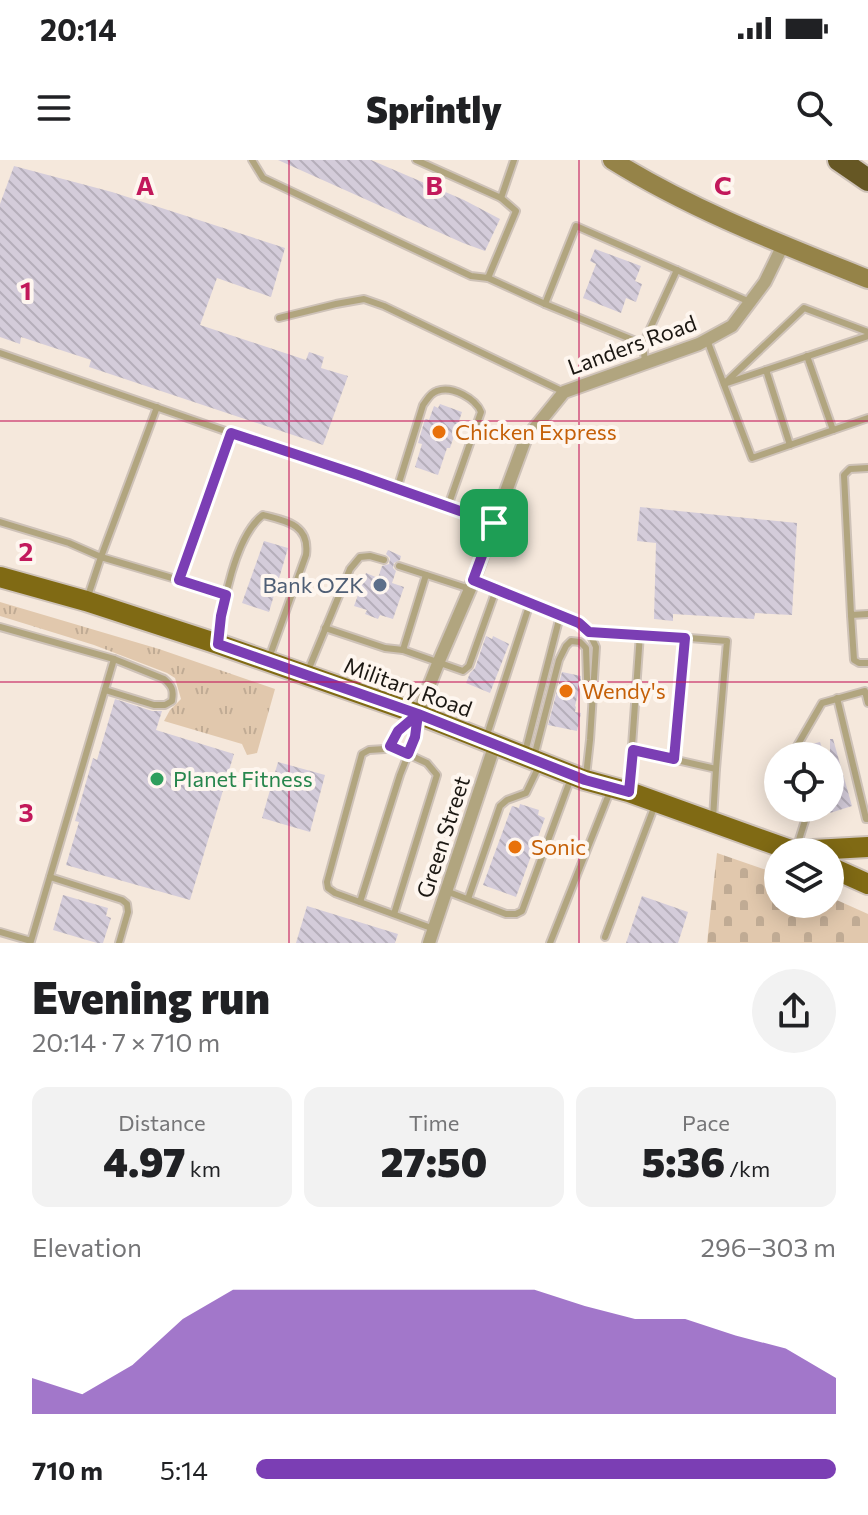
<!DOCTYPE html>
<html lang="en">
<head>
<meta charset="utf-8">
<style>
  body { margin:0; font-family:Commissioner,sans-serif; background:#f2f2f2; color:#202124; height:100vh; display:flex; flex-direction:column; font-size:30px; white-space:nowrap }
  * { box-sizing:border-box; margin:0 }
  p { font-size:26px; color:#757577 }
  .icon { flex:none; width:44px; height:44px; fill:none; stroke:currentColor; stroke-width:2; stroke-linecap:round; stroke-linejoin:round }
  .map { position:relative; height:783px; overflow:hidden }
  .side { display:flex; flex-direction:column; background:#fff; flex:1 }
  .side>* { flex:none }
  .controls { position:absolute; left:764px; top:582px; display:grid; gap:16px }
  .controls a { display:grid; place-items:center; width:80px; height:80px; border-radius:50%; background:#fff; box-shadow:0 4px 20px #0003; font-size:40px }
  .pin { position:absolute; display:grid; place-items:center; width:68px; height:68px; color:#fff; margin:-34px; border-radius:16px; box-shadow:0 4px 12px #0006 }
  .round { display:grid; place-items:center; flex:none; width:84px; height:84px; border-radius:42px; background:#f2f2f2 }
  .head { display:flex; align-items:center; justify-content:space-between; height:136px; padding:0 32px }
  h1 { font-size:44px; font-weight:800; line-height:60px }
  .stats { display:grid; grid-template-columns:repeat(3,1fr); gap:12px; height:136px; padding:8px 32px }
  .stats div { display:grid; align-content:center; border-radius:16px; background:#f2f2f2; text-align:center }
  .stats b { font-size:40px; font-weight:800 }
  .stats small { font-size:22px; font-weight:400 }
  .stats p { font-size:22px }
  .chart { height:224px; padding:16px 32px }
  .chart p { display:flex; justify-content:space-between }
  .chart svg { width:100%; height:144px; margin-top:8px; fill:#7b3eb4; opacity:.7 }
  ul { padding:0 32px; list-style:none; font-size:26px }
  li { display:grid; grid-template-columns:128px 96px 1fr; align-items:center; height:60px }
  li i { height:20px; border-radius:10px; background:#7b3eb4 }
  .status { display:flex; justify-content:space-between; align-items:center; height:56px; padding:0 40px; background:#fff; direction:ltr }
  .status svg { height:22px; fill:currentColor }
  header { display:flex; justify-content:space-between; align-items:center; height:104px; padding:0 32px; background:#fff; font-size:36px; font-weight:800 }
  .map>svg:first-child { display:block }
  .grass { fill:url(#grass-tufts) }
  .cemetery { fill:url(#cemetery-stones) }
  .building { fill:url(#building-back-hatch) }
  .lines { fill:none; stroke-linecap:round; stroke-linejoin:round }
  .lane-casing { stroke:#cec2b8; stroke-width:10 }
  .street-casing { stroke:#cec2b8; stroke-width:16 }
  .secondary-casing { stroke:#cec2b8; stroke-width:22 }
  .primary-casing { stroke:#cec2b8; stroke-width:24 }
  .highway-casing { stroke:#cec2b8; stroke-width:26 }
  .lane { stroke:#b1a57f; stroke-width:6 }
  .street { stroke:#b1a57f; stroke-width:12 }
  .secondary { stroke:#958348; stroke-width:18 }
  .primary { stroke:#806a14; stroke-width:20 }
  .highway { stroke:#665724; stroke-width:22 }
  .route-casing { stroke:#fff; stroke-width:16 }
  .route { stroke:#7b3eb4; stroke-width:10 }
  .grid { fill:none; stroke:#c2185b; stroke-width:2; stroke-opacity:0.55 }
  .food-dot { fill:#e8710a; stroke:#fef6ef; stroke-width:3 }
  .service-dot { fill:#5c6f8a; stroke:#fef6ef; stroke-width:3 }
  .leisure-dot { fill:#2e9e5b; stroke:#fef6ef; stroke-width:3 }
  .labels { text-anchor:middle; stroke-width:8; stroke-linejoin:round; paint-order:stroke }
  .street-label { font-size:22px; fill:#1b1712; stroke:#fef6ef }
  .food-label { font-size:22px; fill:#c56008; stroke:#fef6ef; text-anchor:start }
  .service-label { font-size:22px; fill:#4e5e75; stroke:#fef6ef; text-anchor:end }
  .leisure-label { font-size:22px; fill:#27864d; stroke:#fef6ef; text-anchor:start }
  .grid-label { font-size:26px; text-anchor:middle; font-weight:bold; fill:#c2185b; stroke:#fef6ef; stroke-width:8; stroke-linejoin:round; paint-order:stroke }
</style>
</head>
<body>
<div class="status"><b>20:14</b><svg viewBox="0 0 49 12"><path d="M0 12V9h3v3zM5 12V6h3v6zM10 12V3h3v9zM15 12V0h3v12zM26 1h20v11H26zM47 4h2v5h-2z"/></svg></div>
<header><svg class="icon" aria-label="menu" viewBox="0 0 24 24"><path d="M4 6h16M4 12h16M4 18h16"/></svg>Sprintly<svg class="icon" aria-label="search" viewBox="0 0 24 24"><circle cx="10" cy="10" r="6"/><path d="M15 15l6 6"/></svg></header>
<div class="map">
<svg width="868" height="783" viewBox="0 0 868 783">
  <defs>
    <pattern id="grass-tufts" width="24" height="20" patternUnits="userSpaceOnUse" patternTransform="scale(2)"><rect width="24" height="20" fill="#e1c8ad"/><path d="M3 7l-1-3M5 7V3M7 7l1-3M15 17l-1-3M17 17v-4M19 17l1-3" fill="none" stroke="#c0ab94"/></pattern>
    <pattern id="cemetery-stones" width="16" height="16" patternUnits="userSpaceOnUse" patternTransform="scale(2)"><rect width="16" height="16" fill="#e1c8ad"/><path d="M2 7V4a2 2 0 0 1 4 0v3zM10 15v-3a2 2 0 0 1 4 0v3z" fill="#c0ab94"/></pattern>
    <pattern id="building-back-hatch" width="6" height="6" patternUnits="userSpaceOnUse" patternTransform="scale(2)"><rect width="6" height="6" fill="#d4ccda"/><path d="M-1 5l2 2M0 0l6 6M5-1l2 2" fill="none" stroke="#b5aeba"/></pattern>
  </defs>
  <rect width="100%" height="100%" fill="#f5e8dc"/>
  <!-- grass -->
  <polygon class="grass" points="0,442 159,489 275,529 257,593 247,595 242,584 164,561 170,550 181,539 175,518 167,513 94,485 0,456"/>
  <!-- cemetery -->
  <polygon class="cemetery" points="717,693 778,714 778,744 830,744 830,737 868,754 868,783 707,783"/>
  <!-- building -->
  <g class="building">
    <polygon points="278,0 371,0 464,40 500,59 485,91 463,83"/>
    <polygon points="14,6 112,32 285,88 271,137 217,118 200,165 306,200 309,192 324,197 321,208 348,216 323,285 89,207 91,200 21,177 20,184 0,177 0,44"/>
    <polygon points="595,89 641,106 635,121 642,124 636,142 626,138 621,153 583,138 596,104 590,101"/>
    <polygon points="440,244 462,252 450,288 447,288 438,315 415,307 422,284 418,283 425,259 429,260 434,246 438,248"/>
    <polygon points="640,347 797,363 792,455 755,453 754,459 673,454 673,461 654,459 656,383 637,381"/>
    <polygon points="264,381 288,388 269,452 242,443"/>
    <polygon points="388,390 401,396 400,400 394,403 393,408 396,411 392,423 404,427 393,459 380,455 378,459 365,454 367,450 354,446 366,413 378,418 382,406 389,404 390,398 386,394"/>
    <polygon points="486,476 492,479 493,476 509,484 490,533 466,523 470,513 475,508"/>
    <polygon points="562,512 581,516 581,521 575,546 576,547 575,552 581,553 577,571 548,565"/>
    <polygon points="115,539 152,551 162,551 156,570 234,594 190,740 66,705 79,662 75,661 93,598 97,600"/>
    <polygon points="830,579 833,579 852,646 830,653"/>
    <polygon points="820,582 825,596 807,596 804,586"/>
    <polygon points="278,602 325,615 310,672 262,658"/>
    <polygon points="520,644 539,650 538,655 545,658 516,737 483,725 512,646 519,648"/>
    <polygon points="63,735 108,748 106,756 111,758 103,783 97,783 53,770"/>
    <polygon points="642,736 688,752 678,783 626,783"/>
    <polygon points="307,746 398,774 395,783 296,783"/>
  </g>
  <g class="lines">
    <!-- lane casing -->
    <g class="lane-casing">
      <g id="lane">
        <polyline points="252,0 263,18 471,116 488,118"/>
        <polyline points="416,0 501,38 516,51 488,118 545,144 576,66 750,142"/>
        <polyline points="501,38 514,0"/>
        <polyline points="545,144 643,184 645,202"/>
        <polyline points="279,158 336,144 364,139 384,146 564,232"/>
        <polyline points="707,180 752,298 868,258"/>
        <polyline points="643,184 677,110"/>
        <polyline points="0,193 231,273"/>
        <polyline points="807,196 833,270"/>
        <polyline points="766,210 790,285"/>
        <polyline points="727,223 868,176"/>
        <polyline points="724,224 804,148 868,172"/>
        <polyline points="157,247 101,397 179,420 231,273 358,315 494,363"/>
        <polyline points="868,308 850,309 844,315 851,455 868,454"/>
        <path d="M397,329L423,245C427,240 430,233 437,231C452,225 476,239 481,252L448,346"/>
        <polyline points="0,362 69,383 101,397 88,436"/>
        <polyline points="399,406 470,429"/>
        <polyline points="179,420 226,435"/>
        <polyline points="474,421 579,463 589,472 596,487 590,580 586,616"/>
        <polyline points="851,455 854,500 859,503 868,503"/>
        <polyline points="0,467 114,499 31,781 0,772"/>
        <polyline points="325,468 385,488 403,490 463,511 469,506 496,430"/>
        <polyline points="589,472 640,474"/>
        <path d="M219,480C222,446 235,376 263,355C287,361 310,365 306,395L269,498"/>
        <polyline points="403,490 426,415"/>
        <polyline points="307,513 350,409 360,397 370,396 384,400"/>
        <path d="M105,530L154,545H165L172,541C174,530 172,526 164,519L114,499"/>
        <polyline points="837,538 866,659 868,659"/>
        <polyline points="415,557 398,571 390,586 385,589 369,590 362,594 327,722 328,728 335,733 434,769"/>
        <polyline points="486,578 530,443"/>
        <polyline points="390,586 427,603 437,615 394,754"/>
        <polyline points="633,590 716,609"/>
        <polyline points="525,592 560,456"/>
        <polyline points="800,596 797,586 822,543 865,531 868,543"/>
        <polyline points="534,597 559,500 566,486 571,481 580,482 586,488 587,519 592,532"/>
        <polyline points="674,599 685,478"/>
        <polyline points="629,628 640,474 727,481 716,609 713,659"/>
        <polyline points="797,686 809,648"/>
        <polyline points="50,717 122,740 127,744 128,752 119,783"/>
        <polyline points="446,731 506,754 516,754 522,751 571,618"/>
        <polyline points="468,739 500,646 507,640 526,633 540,604"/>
        <polyline points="360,742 400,615 415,577 417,558"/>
        <polyline points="605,777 655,645"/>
        <polyline points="550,783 611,629"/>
      </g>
    </g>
    <!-- street casing -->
    <g class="street-casing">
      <g id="street">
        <polyline points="418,554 439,501 470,429 525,280 564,232 699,184 732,166 765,122 783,85"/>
        <polyline points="429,783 495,584"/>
      </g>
    </g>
    <!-- secondary casing -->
    <g class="secondary-casing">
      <path id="secondary" d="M612,0C692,50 781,84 868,119"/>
    </g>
    <!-- primary casing -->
    <g class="primary-casing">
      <g id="primary">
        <polyline points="0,417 86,441 218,484 418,554 585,620 629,632 796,692"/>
        <polyline points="795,691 868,687"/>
        <polyline points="830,707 868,724"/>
      </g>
    </g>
    <!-- highway casing -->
    <g class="highway-casing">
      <polyline id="highway" points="839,0 868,20"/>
    </g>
    <!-- lane -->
    <use href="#lane" class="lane"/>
    <!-- street -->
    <use href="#street" class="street"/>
    <!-- secondary -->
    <use href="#secondary" class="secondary"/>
    <!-- primary -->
    <use href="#primary" class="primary"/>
    <!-- highway -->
    <use href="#highway" class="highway"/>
  </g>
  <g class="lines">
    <!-- route casing -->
    <g class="route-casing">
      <polyline id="route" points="494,363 358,315 231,273 179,420 226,435 221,456 218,484 418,554 398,571 390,586 408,594 415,577 418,554 585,620 629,632 633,590 674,599 685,478 589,472 579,463 473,420 494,363"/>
    </g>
    <!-- route -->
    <use href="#route" class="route"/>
  </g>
  <!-- grid -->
  <path class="grid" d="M289,0V783M579,0V783M0,261H868M0,522H868"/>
  <!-- markers -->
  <g class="food-dot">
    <circle cx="439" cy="272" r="8"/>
    <circle cx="566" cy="531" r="8"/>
    <circle cx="515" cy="687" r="8"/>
  </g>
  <circle class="service-dot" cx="380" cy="425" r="8"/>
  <circle class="leisure-dot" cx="157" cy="619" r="8"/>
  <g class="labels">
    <!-- street labels -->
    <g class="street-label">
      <text transform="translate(632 185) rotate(-20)" y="8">Landers Road</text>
      <text transform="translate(408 527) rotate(20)" y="8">Military Road</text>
      <text transform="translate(443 677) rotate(-72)" y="8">Green Street</text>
    </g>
    <!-- food labels -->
    <g class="food-label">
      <text x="455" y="280">Chicken Express</text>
      <text x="582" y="539">Wendy's</text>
      <text x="531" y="695">Sonic</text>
    </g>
    <!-- service labels -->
    <g class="service-label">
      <text x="364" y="433">Bank OZK</text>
    </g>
    <!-- leisure labels -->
    <g class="leisure-label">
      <text x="173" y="627">Planet Fitness</text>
    </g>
  </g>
  <g class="grid-label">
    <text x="145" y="35">A</text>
    <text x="434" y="35">B</text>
    <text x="723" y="35">C</text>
    <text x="26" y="140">1</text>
    <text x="26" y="401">2</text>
    <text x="26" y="662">3</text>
  </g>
</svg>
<div class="controls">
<a><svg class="icon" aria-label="locate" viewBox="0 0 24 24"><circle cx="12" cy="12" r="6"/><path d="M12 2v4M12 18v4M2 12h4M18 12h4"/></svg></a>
<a><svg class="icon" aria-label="layers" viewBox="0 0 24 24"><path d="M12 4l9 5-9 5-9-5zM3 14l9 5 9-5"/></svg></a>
</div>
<div class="pin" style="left:494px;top:363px;background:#1e9e55"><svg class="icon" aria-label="arrive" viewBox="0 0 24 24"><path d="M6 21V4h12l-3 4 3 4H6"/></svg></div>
</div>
<section class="side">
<div class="head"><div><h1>Evening run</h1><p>20:14 · 7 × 710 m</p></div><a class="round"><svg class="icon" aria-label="share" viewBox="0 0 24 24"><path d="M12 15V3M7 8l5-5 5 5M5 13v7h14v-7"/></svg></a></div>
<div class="stats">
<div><p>Distance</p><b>4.97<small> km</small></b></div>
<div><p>Time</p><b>27:50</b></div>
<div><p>Pace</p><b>5:36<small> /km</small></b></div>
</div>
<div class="chart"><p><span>Elevation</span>296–303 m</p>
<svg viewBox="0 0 160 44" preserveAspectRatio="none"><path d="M0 44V33L10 38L20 29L30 15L40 6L50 6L60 6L70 6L80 6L90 6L100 6L110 11L120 15L130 15L140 20L150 24L160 33V44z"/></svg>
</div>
<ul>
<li><b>710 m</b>5:14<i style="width:100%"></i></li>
</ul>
</section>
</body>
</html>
